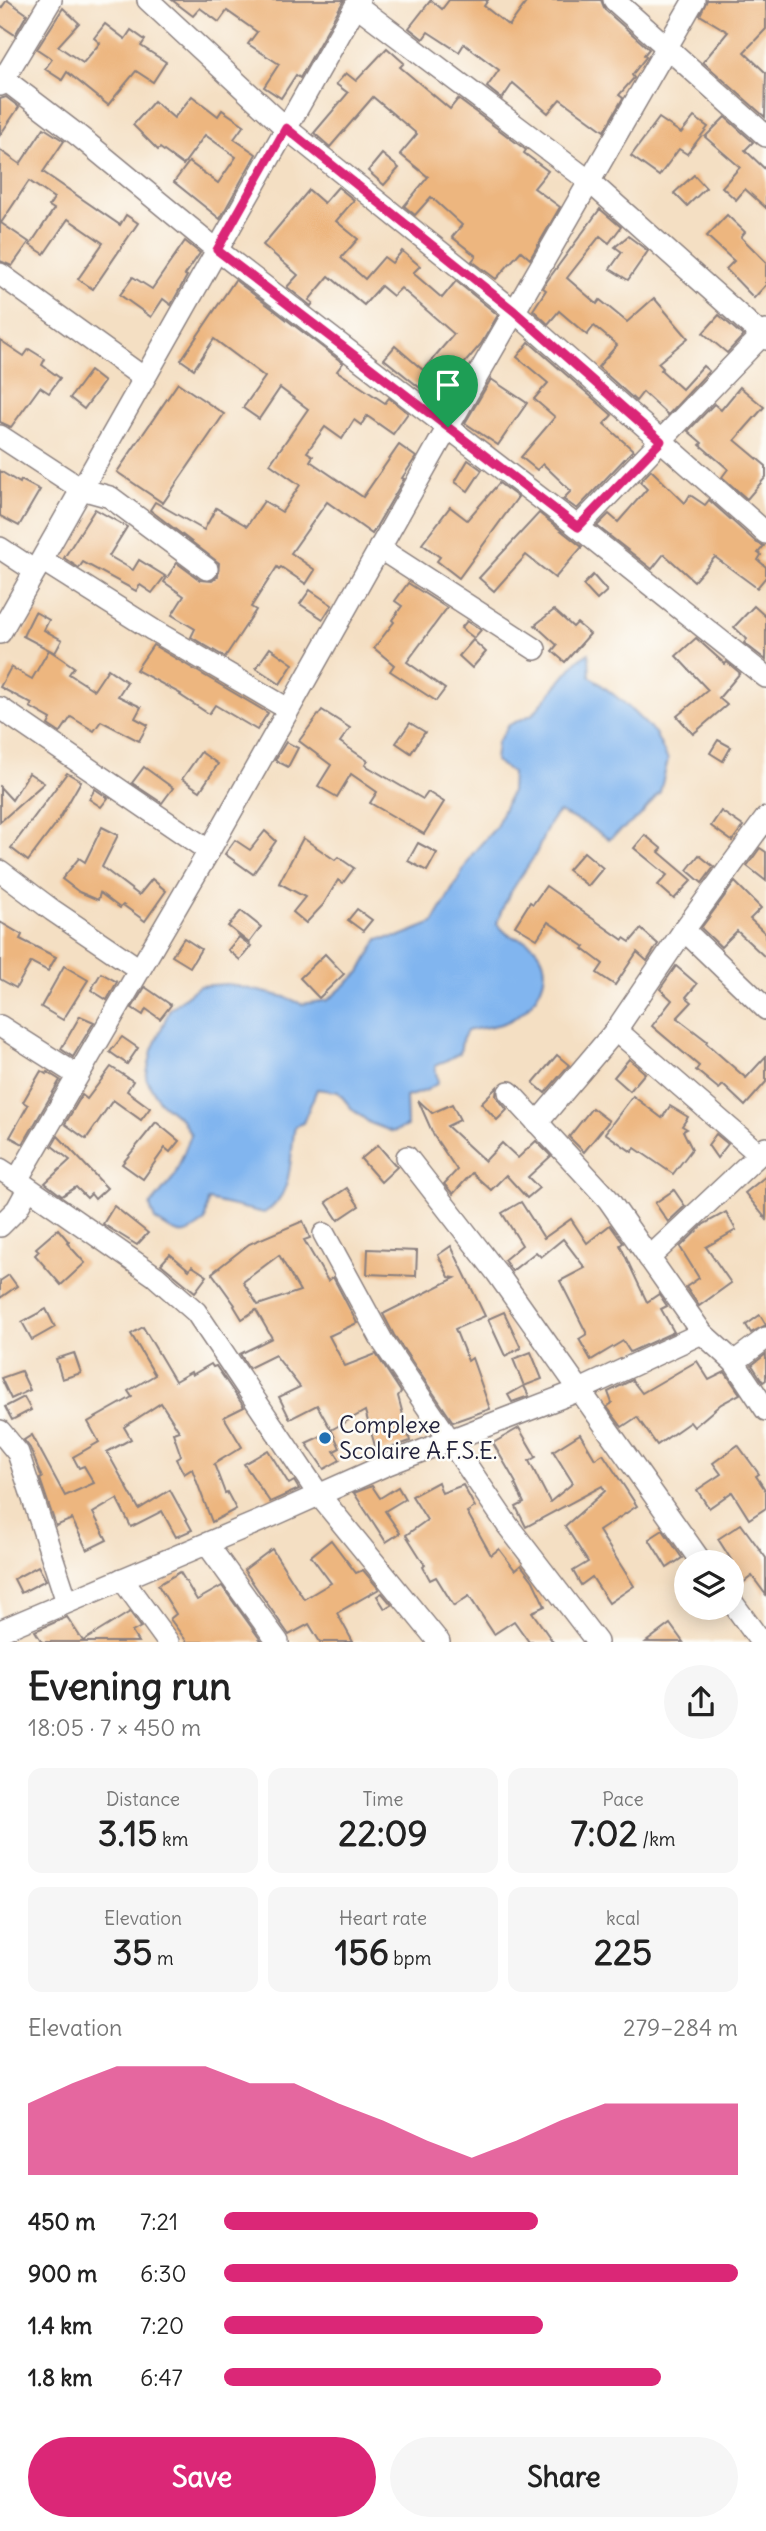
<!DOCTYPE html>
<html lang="en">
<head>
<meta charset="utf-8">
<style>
  body { margin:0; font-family:Delius,sans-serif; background:#f6f6f6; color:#222; height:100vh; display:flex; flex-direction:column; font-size:26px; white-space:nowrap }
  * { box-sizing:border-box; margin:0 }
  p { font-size:23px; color:#767676 }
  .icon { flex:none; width:38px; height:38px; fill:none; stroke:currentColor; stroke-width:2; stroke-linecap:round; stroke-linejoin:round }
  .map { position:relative; height:1642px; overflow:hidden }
  .drawer { display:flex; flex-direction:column; background:#fff; flex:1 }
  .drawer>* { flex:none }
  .buttons { position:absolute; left:674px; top:1550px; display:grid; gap:14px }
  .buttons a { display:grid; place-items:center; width:70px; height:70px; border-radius:50%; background:#fff; box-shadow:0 4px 18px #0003; font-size:35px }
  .pin { position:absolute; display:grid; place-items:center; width:60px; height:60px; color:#fff; margin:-72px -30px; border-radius:50% 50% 50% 0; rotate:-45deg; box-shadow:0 0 7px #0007 }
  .pin .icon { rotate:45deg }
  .round { display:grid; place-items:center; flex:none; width:74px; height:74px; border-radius:37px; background:#f6f6f6 }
  .overview { display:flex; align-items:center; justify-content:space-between; height:119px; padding:0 28px }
  h1 { font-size:38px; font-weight:700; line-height:52px }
  .metrics { display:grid; grid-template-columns:repeat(3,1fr); gap:10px; height:119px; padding:7px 28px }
  .metrics div { display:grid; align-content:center; border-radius:14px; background:#f6f6f6; text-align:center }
  .metrics b { font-size:35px; font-weight:700 }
  .metrics small { font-size:19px; font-weight:400 }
  .metrics p { font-size:19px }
  .chart { height:196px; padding:14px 28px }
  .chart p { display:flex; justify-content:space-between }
  .chart svg { width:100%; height:126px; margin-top:7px; fill:#db2777; opacity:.7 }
  .primary-button { display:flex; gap:14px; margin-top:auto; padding:14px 28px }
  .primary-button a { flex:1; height:80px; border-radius:42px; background:#db2777; color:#fff; font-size:28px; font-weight:700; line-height:80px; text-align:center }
  .primary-button a+a { background:#f6f6f6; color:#222 }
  ul { padding:0 28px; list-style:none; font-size:23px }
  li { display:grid; grid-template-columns:112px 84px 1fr; align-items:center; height:52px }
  li i { height:18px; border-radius:9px; background:#db2777 }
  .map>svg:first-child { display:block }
  .water { fill:#81b5ef; stroke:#526c95; stroke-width:2 }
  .building { fill:#edb67f; fill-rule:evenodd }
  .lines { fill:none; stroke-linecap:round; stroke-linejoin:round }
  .minor-casing { stroke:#8b807f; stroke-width:24 }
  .minor { stroke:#fff; stroke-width:21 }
  .route-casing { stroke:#fff; stroke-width:14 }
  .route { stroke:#db2777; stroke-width:9 }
  .poi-dot { fill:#1f6fb2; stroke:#fdfcf7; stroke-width:2.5 }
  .labels { text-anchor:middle; stroke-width:5; stroke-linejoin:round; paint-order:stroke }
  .poi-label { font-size:23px; fill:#22223b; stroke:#fdfcf7; text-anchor:start }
</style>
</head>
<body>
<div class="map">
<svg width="766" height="1642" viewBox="0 0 766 1642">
  <rect width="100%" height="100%" fill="#fdfcf7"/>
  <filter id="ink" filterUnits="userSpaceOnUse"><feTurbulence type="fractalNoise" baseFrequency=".0143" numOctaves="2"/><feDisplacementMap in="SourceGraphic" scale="14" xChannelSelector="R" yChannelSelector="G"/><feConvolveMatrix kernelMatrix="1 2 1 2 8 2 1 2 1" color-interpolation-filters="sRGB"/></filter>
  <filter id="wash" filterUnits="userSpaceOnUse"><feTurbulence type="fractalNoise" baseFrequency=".00686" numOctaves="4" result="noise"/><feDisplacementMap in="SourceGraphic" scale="28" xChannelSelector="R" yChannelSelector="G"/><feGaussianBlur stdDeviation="1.57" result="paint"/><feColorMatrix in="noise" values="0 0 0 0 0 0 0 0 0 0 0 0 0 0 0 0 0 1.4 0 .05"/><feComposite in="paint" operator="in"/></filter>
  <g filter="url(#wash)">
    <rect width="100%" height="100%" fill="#f4dfc3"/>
    <!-- water -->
    <path class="water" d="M589,653L590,676L623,702L655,733L668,760L660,792L639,817L609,839L583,823L559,812C546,823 543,841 535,855C521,878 504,897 497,924C501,927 505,933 509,935C520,941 528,938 537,950C559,975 530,1014 504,1023C493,1027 479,1028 467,1031L462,1040L460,1053L435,1066L438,1083L425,1091L406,1097L407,1126L393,1132L370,1123L353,1110L338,1092L317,1089L303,1123L295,1126C289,1157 295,1195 264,1213L208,1200L205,1221C183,1241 178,1234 155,1220L150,1206L174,1177L191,1135L182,1120L159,1101L146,1078L152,1050L170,1009L199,986L227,984L285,997L302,1004L328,1000L360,972L378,939L398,937L433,923L473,853L496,827L511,792L512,773L495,761L497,743L509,725L533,714L578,660Z"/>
    <g id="blocks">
      <!-- building -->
      <g class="building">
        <polygon points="7,0 27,14 15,35 0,25 0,10"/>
        <polygon points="172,0 344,0 300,78 296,75 281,98 264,87 279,64 248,44 257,32 227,11 219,22 200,8 193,16"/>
        <polygon points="431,0 442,9 449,0 488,0 484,6 509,26 528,0 601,0 605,10 649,49 644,55 646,57 632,75 634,78 619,95 623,98 604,131 560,99 548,113 513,83 502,99 487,87 499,70 464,44 459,52 428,32 423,39 409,28"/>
        <polygon points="707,0 766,0 766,29 744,52 766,73 765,117 703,62 728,32 700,15"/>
        <polygon points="63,8 79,23 58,46 83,63 100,43 94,38 105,24 125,39 131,30 145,40 141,46 166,62 153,82 136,71 108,105 67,72 62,80 45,69 52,59 37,49"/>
        <polygon points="387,48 404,63 400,67 450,109 458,99 526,150 524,153 548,171 534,188 560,207 530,259 521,251 496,279 472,261 476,256 452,237 462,225 431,197 415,215 404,206 428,177 400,154 417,134 373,97 330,147 314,133 348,93 336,84 346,73 356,81"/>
        <polygon points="192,96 218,116 222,110 244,125 234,139 256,154 220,219 174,182 189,162 218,183 236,157 205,135 183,165 160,148 158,150 133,125 154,101 174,118"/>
        <polygon points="6,97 19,107 0,135 0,99"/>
        <polygon points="694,117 708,127 687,154 679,149 659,176 631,156 659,118 681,133"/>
        <polygon points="725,117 753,142 745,150 766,170 766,208 745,189 736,200 722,187 740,167 705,137"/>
        <polygon points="44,128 64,141 43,172 120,225 126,215 138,223 93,289 78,279 103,243 68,219 44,254 30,245 54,209 49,206 54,198 29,181 1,223 29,242 12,266 0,261 0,150 20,164"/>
        <polygon points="382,154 399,168 384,185 368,171"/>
        <polygon points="694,175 706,188 687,206 674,193"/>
        <polygon points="338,187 354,200 336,221 358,239 341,258 365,279 384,257 392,263 402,251 420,266 413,273 442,298 456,281 498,315 481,344 434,399 384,359 395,346 423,370 454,334 401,288 393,296 381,286 364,305 329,276 309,300 313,303 311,306 287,287 298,275 263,245 309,190 324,203"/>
        <polygon points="600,209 621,227 609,243 600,236 567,278 597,304 600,300 627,322 654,298 688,338 658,363 663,368 661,370 682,389 703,366 709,371 668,415 643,392 636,401 598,367 617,345 594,326 587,335 559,311 548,324 533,310 546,290 543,288 547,281"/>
        <polygon points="727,215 745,232 741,237 766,262 766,285 754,298 726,269 734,261 707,236"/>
        <polygon points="628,236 648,251 628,280 610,269 622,252 615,247"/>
        <polygon points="185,241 200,253 185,275 187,276 171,305 163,299 151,317 120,295 133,277 152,289"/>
        <polygon points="235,280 343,363 337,371 385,403 389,398 408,413 393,434 367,416 361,425 354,420 342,439 325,427 307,452 313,456 310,461 363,497 399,445 416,457 402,478 404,479 372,534 327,502 291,553 315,570 306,584 281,567 279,569 277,567 251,607 256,610 225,657 191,637 195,629 172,615 184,596 164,582 177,563 200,580 212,581 218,576 219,563 150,510 155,502 204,530 216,508 247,526 264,501 282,512 300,485 270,464 308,409 280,388 259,419 243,408 265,377 214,339 194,369 181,360"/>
        <polygon points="719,315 743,336 727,353 703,333"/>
        <polygon points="0,340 24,356 29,349 45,359 42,365 60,378 49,393 40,387 11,427 0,422"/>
        <polygon points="529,342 612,415 604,424 633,450 577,509 563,499 571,491 543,464 537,470 521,457 555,417 534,399 548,383 517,357"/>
        <polygon points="90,371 104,382 84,409 70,398"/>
        <polygon points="491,379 527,403 498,445 465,423"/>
        <polygon points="178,383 224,414 163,503 117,472"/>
        <polygon points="740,387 764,407 735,440 766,466 766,477 747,499 722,477 728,469 700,445 702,443 688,431 714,404 721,410"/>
        <polygon points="468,460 482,470 468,491 455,482"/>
        <polygon points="651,470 685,503 690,495 705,505 709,500 757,543 764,546 758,553 761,555 758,560 766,567 766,577 757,588 715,557 694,581 664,554 652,569 597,526 609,514 618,522 647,489 640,482"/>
        <polygon points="0,471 20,483 21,480 40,490 19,526 0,516"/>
        <polygon points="499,483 518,497 459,578 437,561 440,557 422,544 450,507 467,520"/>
        <polygon points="95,509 127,527 109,556 133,570 139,560 165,576 152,593 140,585 136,591 83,562 79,568 64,558"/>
        <polygon points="539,513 582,547 555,578 526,555 494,591 479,578"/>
        <polygon points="593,575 607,591 597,600 583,585"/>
        <polygon points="408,583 447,608 407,662 445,689 436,701 390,671 394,665 374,648 394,622 392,620 402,606 395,601"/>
        <polygon points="310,590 332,605 323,619 300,604"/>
        <polygon points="754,606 766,617 766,660 744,643 747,639 734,627"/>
        <polygon points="554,610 573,627 577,623 590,634 565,662 552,651 557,645 535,625"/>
        <polygon points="35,612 49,620 44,630 62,640 55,653 23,636"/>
        <polygon points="467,621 481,630 474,638 461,628"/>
        <polygon points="696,638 725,664 727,662 740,673 719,698 727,705 693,734 677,716 708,690 676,656"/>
        <polygon points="473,640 486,652 472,668 459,656"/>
        <polygon points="153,645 268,713 257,730 215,705 209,714 180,695 181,694 136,670"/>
        <polygon points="270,648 293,664 280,684 256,668"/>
        <polygon points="49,650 74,667 69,674 94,690 108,669 127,682 118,696 141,707 135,718 148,725 139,741 101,721 94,731 71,717 60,733 48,725 51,719 30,707 32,704 0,687 11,667 32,679"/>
        <polygon points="322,710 350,728 340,742 368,761 365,765 423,799 428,792 444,802 424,834 370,803 377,792 351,774 337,797 318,786 331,765 299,741"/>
        <polygon points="410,723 425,732 411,753 396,743"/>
        <polygon points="718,740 731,747 723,761 710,753"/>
        <polygon points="286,742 298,748 288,767 275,760"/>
        <polygon points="201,752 218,764 200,791 182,779"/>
        <polygon points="144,767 173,788 162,803 132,783"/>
        <polygon points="29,773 44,783 0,822 0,787 12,800"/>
        <polygon points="67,773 81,781 58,821 28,861 11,848"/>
        <polygon points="95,789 108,798 101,807 89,799"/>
        <polygon points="721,811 743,826 732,841 711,826"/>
        <polygon points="102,827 118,835 102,867 139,895 152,879 166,891 145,921 123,905 120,908 100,893 98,900 79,892 62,879 79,858 85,862"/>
        <polygon points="265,831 276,841 253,874 225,854 235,840 250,850"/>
        <polygon points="645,835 662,849 659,852 692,880 674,899 658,885 667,875 634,848"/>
        <polygon points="303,838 335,860 338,857 354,868 343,883 338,880 323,905 306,923 293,912 305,897 279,883"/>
        <polygon points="418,843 437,853 427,871 408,861"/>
        <polygon points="760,848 766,852 766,881 747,866"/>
        <polygon points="584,852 603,868 588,886 568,870"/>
        <polygon points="699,855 714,867 702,883 687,870"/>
        <polygon points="735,882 761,908 750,919 766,934 766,958 737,931 721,947 701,928"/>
        <polygon points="546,886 623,940 624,938 630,942 641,929 658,944 647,961 637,952 615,985 597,973 603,964 583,949 585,947 548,922 537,939 515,926 530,902 533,904"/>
        <polygon points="357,909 372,920 363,931 348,920"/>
        <polygon points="241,911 261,927 249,943 228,926"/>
        <polygon points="0,922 22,935 20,939 56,957 48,971 31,962 16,988 0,979"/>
        <polygon points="239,937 251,946 240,960 228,950"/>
        <polygon points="184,938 201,949 190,967 172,956"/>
        <polygon points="325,954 344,974 319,998 300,978"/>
        <polygon points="64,966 88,980 63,1020 41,1007"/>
        <polygon points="676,966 697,984 686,997 692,1002 677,1018 707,1041 706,1043 746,1078 766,1056 766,1082 745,1106 723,1085 719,1089 696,1070 699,1066 652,1026 672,1000 660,989"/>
        <polygon points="101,973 117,982 107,1000 91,990"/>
        <polygon points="145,987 171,1005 160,1019 146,1009 143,1015 132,1008"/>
        <polygon points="80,1016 94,1022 73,1057 61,1049"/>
        <polygon points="122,1037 138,1048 127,1064 110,1052"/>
        <polygon points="557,1055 569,1065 545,1093 533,1083"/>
        <polygon points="629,1059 645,1073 630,1091 614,1077"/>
        <polygon points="111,1067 133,1081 127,1091 150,1108 141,1120 113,1100 86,1139 65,1124 82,1095 87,1099"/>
        <polygon points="41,1071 46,1074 47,1072 60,1080 23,1144 10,1137 28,1105 23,1102"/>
        <polygon points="497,1087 496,1096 507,1110 497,1120 481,1103"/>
        <polygon points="633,1096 662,1118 670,1106 688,1117 682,1126 687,1129 683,1131 692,1149 673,1174 635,1148 632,1152 605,1133"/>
        <polygon points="418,1100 432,1113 452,1104 460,1120 447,1126 485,1161 502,1143 518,1158 536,1141 551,1156 528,1177 539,1188 527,1198 506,1175 491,1190 472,1173 453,1194 444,1184 457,1170 434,1136"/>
        <polygon points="592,1108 609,1121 584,1152 569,1137"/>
        <polygon points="156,1122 179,1141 170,1152 165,1148 143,1179 122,1164"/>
        <polygon points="716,1134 728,1144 717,1158 708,1145"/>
        <polygon points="58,1136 107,1188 95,1199 91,1194 87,1198 76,1187 62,1196 45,1183 70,1160 52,1146"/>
        <polygon points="378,1145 397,1167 381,1182 361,1159"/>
        <polygon points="766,1176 766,1219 745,1193"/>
        <polygon points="347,1188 359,1206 338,1220 326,1202"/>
        <polygon points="674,1190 685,1206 668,1222 655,1203"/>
        <polygon points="521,1202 544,1238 571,1219 587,1243 610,1225 623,1243 620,1245 647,1302 659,1294 667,1306 661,1309 674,1332 630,1352 623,1341 591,1360 579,1339 587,1334 560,1281 585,1268 563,1239 541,1257 536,1252 512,1271 504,1260 522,1245 502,1213"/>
        <polygon points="114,1206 148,1233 137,1245 103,1224"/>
        <polygon points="726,1212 736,1230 706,1247 731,1283 699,1306 686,1287 699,1278 680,1247 704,1224"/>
        <path d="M303,1221L310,1238L304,1240L328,1281L333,1277L357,1323L329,1336L345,1366L376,1354L401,1392L398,1396L410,1441L377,1453L365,1411L331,1430L317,1405L290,1419L279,1397L300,1387L275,1355L249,1368L240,1354L272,1338L256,1310L242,1319L234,1306L235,1305L212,1273L249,1244ZM279,1255L300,1291L258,1305L243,1282Z"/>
        <polygon points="58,1229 69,1242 67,1243 85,1263 61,1285 35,1255 39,1251 36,1248"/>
        <polygon points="451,1246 485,1316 455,1329 468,1361 472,1358 490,1409 453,1422 394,1335 383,1314 455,1278 449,1277 438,1255"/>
        <polygon points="368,1249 417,1251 416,1276 367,1274"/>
        <polygon points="170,1254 189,1270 192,1266 207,1276 195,1292 161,1264"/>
        <polygon points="9,1275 17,1286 0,1298 0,1281"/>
        <polygon points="46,1309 55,1327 32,1340 22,1322"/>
        <polygon points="504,1312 521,1348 505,1356 488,1319"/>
        <polygon points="760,1315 766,1325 751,1333 746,1325"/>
        <polygon points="143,1327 175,1381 191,1372 192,1375 211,1364 213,1367 216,1366 244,1407 224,1417 242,1447 214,1464 225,1493 227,1492 236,1509 212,1522 192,1469 184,1474 176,1459 181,1456 173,1433 179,1431 161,1403 124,1427 131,1439 107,1452 139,1509 170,1490 192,1530 176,1537 162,1511 131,1527 117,1499 93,1513 107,1540 87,1550 72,1519 56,1526 40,1479 42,1478 30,1448 24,1440 32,1435 65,1496 94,1483 84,1466 79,1468 73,1457 99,1442 88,1422 132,1397 128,1391 155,1375 131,1334"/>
        <polygon points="531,1352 542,1379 524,1386 513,1359"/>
        <polygon points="74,1353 81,1373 62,1379 56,1359"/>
        <polygon points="766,1354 766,1380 763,1382 752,1365"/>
        <polygon points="697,1361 709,1380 725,1372 740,1394 721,1404 694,1427 690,1422 657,1445 637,1417 622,1427 607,1407 612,1403 608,1392 632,1380 642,1393"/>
        <polygon points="21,1371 30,1390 11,1399 1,1378"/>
        <polygon points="524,1386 529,1396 512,1402 508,1395"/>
        <polygon points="24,1397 31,1410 12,1420 5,1407"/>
        <polygon points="519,1428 536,1457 529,1461 550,1502 573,1483 553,1451 580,1434 595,1459 603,1454 637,1506 599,1531 634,1586 609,1603 592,1577 581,1585 573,1571 588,1562 565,1526 605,1491 602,1486 526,1527 516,1507 524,1503 515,1484 516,1483 493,1443"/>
        <polygon points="332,1431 340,1448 334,1451 340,1460 324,1469 306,1443"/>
        <polygon points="738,1445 759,1474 756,1476 766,1491 766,1508 749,1519 732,1492 709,1508 697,1490 721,1474 713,1463"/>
        <polygon points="268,1450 289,1484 294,1481 299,1489 270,1502 244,1464"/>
        <polygon points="438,1482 442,1493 463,1485 475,1507 467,1512 491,1555 499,1549 515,1570 521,1565 533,1581 545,1606 532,1612 553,1642 529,1642 514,1621 494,1634 469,1596 454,1606 436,1577 430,1580 423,1567 425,1565 406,1535 427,1520 412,1496"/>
        <polygon points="372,1486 380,1498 398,1487 405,1499 385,1511 400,1533 386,1542 354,1493"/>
        <polygon points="741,1524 766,1558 766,1595 752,1576 735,1589 732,1589 732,1561 718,1539"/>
        <polygon points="663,1530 682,1558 667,1568 649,1539"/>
        <polygon points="331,1540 356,1573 363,1570 379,1589 337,1613 353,1642 320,1642 309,1624 289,1635 244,1570 272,1549 304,1599 331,1583 311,1556"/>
        <polygon points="38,1566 46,1580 21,1593 14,1579"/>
        <polygon points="180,1572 197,1600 222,1586 262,1642 187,1642 170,1619 176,1614 158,1585"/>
        <polygon points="382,1593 392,1605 385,1609 377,1596"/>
        <polygon points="130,1612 141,1627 132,1632 138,1642 42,1642 35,1631 67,1617 83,1641"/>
        <polygon points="670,1624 683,1642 646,1642"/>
      </g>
    </g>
  </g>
  <g filter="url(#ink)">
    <use href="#blocks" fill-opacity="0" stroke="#8b807f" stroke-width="2"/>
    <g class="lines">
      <!-- minor casing -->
      <g class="minor-casing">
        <g id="minor">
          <polyline points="148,0 286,128 514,311 766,533"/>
          <polyline points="614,0 766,136"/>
          <polyline points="356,5 589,181 766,339"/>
          <polyline points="0,76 80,137 217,250 578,527 766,677"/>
          <polyline points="0,85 51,0"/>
          <polyline points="0,274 144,378"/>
          <polyline points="0,436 81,489 110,497 207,569"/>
          <polyline points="578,527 766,331"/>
          <polyline points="0,548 35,571"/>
          <polyline points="379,548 535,649"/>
          <polyline points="42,560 153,630 288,709"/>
          <polyline points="0,633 359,0"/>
          <polyline points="0,708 209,851"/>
          <polyline points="0,871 52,910 139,969"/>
          <polyline points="684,930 766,1009"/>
          <polyline points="0,1026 77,1075"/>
          <polyline points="616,1030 759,1154"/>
          <polyline points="509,1092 608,1199 702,1333 734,1362 766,1410"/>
          <polyline points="537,1123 616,1030 684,930 766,818"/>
          <polyline points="407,1157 497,1273 702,1563"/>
          <polyline points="0,1169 17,1180 209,851 448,427 694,0"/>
          <polyline points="17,1180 155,1276 196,1312 319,1495 439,1642"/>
          <polyline points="0,1226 17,1209 28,1189"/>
          <polyline points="324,1234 383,1342 508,1526 597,1642"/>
          <polyline points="649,1258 766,1148"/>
          <polyline points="734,1362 766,1338"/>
          <polyline points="0,1431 18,1453 67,1602"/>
          <polyline points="207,1544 278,1642"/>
          <polyline points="122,1579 168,1642"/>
          <polyline points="732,1602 761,1642"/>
          <polyline points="0,1631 267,1518 388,1464 580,1390 702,1333"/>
        </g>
      </g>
      <!-- minor -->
      <use href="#minor" class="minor"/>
    </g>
  </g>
  <g class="lines" filter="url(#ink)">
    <!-- route casing -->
    <g class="route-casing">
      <polygon id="route" points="286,128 514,311 661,441 578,527 217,250"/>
    </g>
    <!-- route -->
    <use href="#route" class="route"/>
  </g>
  <!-- markers -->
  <circle class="poi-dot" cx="325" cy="1438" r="7"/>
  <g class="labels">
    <!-- poi labels -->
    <g class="poi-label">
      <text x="339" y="1433">Complexe<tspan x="339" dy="26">Scolaire A.F.S.E.</tspan></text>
    </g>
  </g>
</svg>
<div class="buttons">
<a><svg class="icon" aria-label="layers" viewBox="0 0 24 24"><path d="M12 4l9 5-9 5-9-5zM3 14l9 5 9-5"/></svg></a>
</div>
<div class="pin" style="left:448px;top:427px;background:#1e9e55"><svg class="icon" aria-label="arrive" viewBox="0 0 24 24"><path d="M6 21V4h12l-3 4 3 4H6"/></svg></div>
</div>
<section class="drawer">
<div class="overview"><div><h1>Evening run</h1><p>18:05 · 7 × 450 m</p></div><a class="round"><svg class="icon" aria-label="share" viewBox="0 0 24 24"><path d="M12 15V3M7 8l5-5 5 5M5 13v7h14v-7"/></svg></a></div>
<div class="metrics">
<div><p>Distance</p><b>3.15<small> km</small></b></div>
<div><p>Time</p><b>22:09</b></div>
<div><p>Pace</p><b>7:02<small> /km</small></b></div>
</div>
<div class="metrics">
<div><p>Elevation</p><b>35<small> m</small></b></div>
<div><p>Heart rate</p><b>156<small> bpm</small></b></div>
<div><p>kcal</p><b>225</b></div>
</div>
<div class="chart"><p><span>Elevation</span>279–284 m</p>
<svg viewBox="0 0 160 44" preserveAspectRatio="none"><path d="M0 44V19L10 12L20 6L30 6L40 6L50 12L60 12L70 19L80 25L90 32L100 38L110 32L120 25L130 19L140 19L150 19L160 19V44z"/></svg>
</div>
<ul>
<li><b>450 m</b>7:21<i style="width:61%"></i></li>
<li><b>900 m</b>6:30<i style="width:100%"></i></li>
<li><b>1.4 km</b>7:20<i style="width:62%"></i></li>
<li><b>1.8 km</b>6:47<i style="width:85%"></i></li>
</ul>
<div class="primary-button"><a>Save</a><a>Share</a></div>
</section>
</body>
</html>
